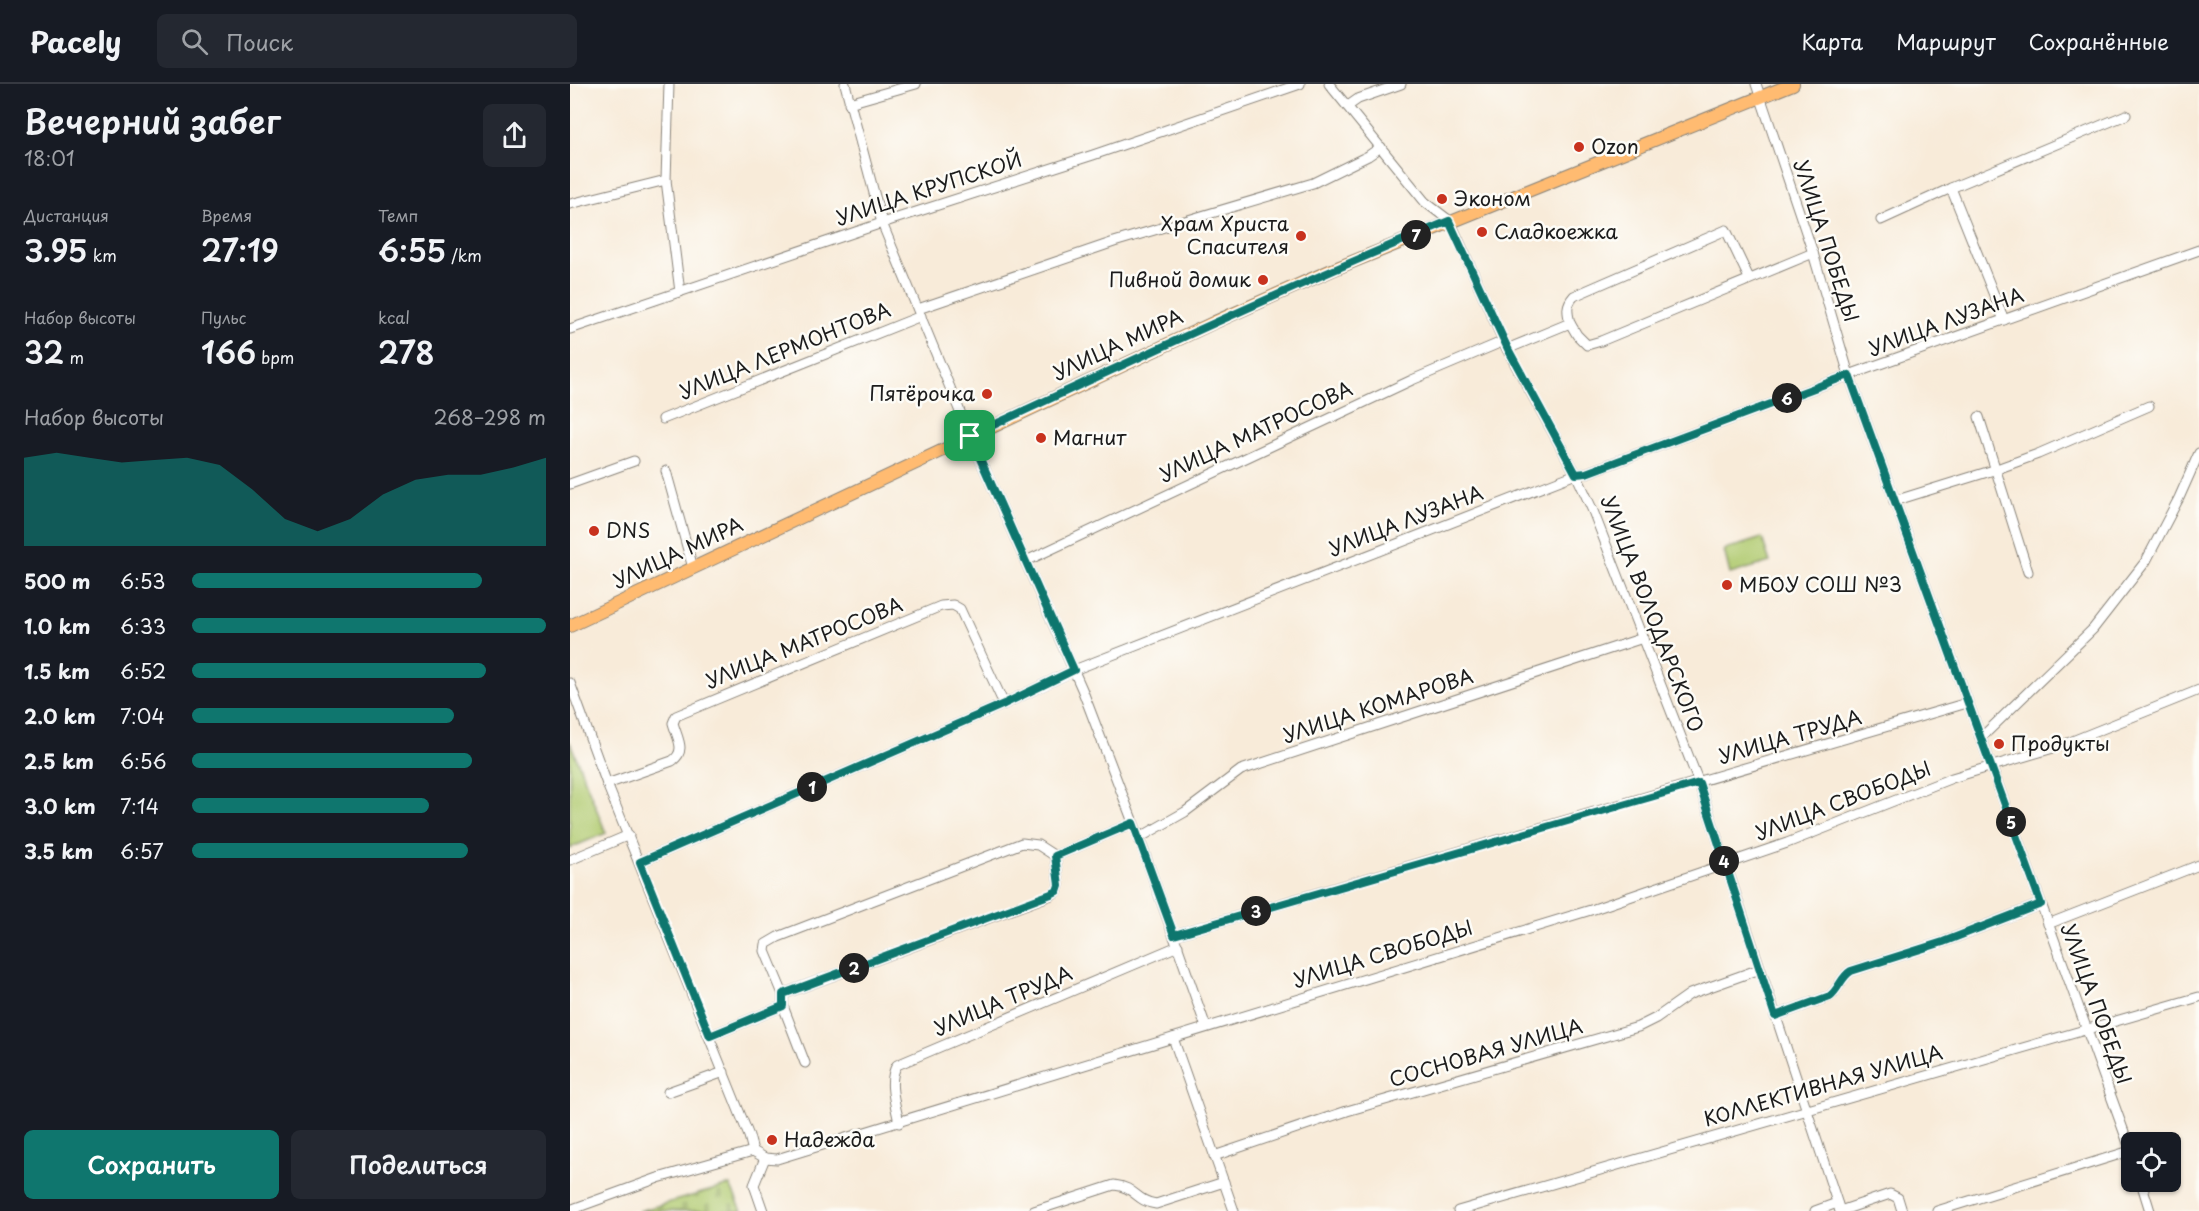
<!DOCTYPE html>
<html lang="ru">
<head>
<meta charset="utf-8">
<style>
  body { margin:0; font-family:"Playpen Sans",sans-serif; background:#242831; color:#f1f3f6; height:100vh; display:flex; flex-direction:column; font-size:22px; white-space:nowrap }
  * { box-sizing:border-box; margin:0 }
  p { font-size:20px; color:#9ea1a6 }
  .icon { flex:none; width:33px; height:33px; fill:none; stroke:currentColor; stroke-width:2; stroke-linecap:round; stroke-linejoin:round }
  .map { position:relative; flex:1; overflow:hidden }
  .drawer { display:flex; flex-direction:column; background:#171b24; width:570px }
  .drawer>* { flex:none }
  .controls { position:absolute; left:1551px; top:1048px; display:grid; gap:12px }
  .controls a { display:grid; place-items:center; width:60px; height:60px; border-radius:9px; background:#171b24; box-shadow:0 2px 4px #0004; font-size:30px }
  .pin { position:absolute; display:grid; place-items:center; width:51px; height:51px; color:#fff; margin:-26px; border-radius:12px; box-shadow:0 3px 9px #0006 }
  .km { position:absolute; width:30px; height:30px; margin:-15px; border-radius:50%; background:#222; color:#fff; font-size:16px; line-height:30px; text-align:center }
  .round { display:grid; place-items:center; flex:none; width:63px; height:63px; border-radius:9px; background:#242831 }
  .head { display:flex; align-items:center; justify-content:space-between; height:102px; padding:0 24px }
  h1 { font-size:33px; font-weight:600; line-height:45px }
  .metrics { display:grid; grid-template-columns:repeat(3,1fr); gap:9px; height:102px; padding:6px 24px }
  .metrics div { display:grid; align-content:center }
  .metrics b { font-size:30px; font-weight:600 }
  .metrics small { font-size:16px; font-weight:400 }
  .metrics p { font-size:16px }
  .chart { height:168px; padding:12px 24px }
  .chart p { display:flex; justify-content:space-between }
  .chart svg { width:100%; height:108px; margin-top:6px; fill:#0f766e; opacity:.7 }
  .action { display:flex; gap:12px; margin-top:auto; padding:12px 24px }
  .action a { flex:1; height:69px; border-radius:9px; background:#0f766e; color:#fff; font-size:24px; font-weight:600; line-height:69px; text-align:center }
  .action a+a { background:#242831; color:#f1f3f6 }
  ul { padding:0 24px; list-style:none; font-size:20px }
  li { display:grid; grid-template-columns:96px 72px 1fr; align-items:center; height:45px }
  li i { height:15px; border-radius:8px; background:#0f766e }
  header { display:flex; align-items:center; gap:36px; box-sizing:border-box; height:84px; padding:0 30px; background:#171b24; border-bottom:2px solid #363941 }
  header strong { font-size:28px }
  nav { display:flex; gap:33px; margin-inline-start:auto; font-size:21px }
  .search { width:420px; height:54px; background:#242831; display:flex; align-items:center; gap:15px; box-sizing:border-box; padding:0 21px; border-radius:9px; color:#9ea1a6; font-size:22px }
  main { display:flex; flex:1; min-height:0 }
  .map>svg:first-child { display:block }
  .cemetery { fill:url(#cemetery-stones); stroke:#667346; stroke-width:1.5 }
  .pitch { fill:#b0ca70; stroke:#667346; stroke-width:1.5 }
  .lines { fill:none; stroke-linecap:round; stroke-linejoin:round }
  .minor-casing { stroke:#8a847a; stroke-width:11 }
  .major-casing { stroke:#8a847a; stroke-width:14 }
  .minor { stroke:#fff; stroke-width:9 }
  .major { stroke:#ffbb71; stroke-width:12 }
  .route-casing { stroke:#fff; stroke-width:12 }
  .route { stroke:#0f766e; stroke-width:8 }
  .poi-dot { fill:#c8321e; stroke:#fdfcf7; stroke-width:2 }
  .labels { text-anchor:middle; stroke-width:5; stroke-linejoin:round; paint-order:stroke }
  .poi-label { font-size:20px; fill:#1c1c1c; stroke:#fdfcf7; text-anchor:start }
  .street-label { font-size:20px; fill:#1c1c1c; stroke:#fdfcf7 }
</style>
</head>
<body>
<header>
<strong>Pacely</strong>
<div class="search"><svg class="icon" aria-label="search" viewBox="0 0 24 24"><circle cx="10" cy="10" r="6"/><path d="M15 15l6 6"/></svg>Поиск</div>
<nav><a>Карта</a><a>Маршрут</a><a>Сохранённые</a></nav>
</header>
<main>
<section class="drawer">
<div class="head"><div><h1>Вечерний забег</h1><p>18:01</p></div><a class="round"><svg class="icon" aria-label="share" viewBox="0 0 24 24"><path d="M12 15V3M7 8l5-5 5 5M5 13v7h14v-7"/></svg></a></div>
<div class="metrics">
<div><p>Дистанция</p><b>3.95<small> km</small></b></div>
<div><p>Время</p><b>27:19</b></div>
<div><p>Темп</p><b>6:55<small> /km</small></b></div>
</div>
<div class="metrics">
<div><p>Набор высоты</p><b>32<small> m</small></b></div>
<div><p>Пульс</p><b>166<small> bpm</small></b></div>
<div><p>kcal</p><b>278</b></div>
</div>
<div class="chart"><p><span>Набор высоты</span>268–298 m</p>
<svg viewBox="0 0 160 44" preserveAspectRatio="none"><path d="M0 44V8L10 6L20 8L30 10L40 9L50 8L60 11L70 21L80 33L90 38L100 33L110 23L120 17L130 15L140 15L150 12L160 8V44z"/></svg>
</div>
<ul>
<li><b>500 m</b>6:53<i style="width:82%"></i></li>
<li><b>1.0 km</b>6:33<i style="width:100%"></i></li>
<li><b>1.5 km</b>6:52<i style="width:83%"></i></li>
<li><b>2.0 km</b>7:04<i style="width:74%"></i></li>
<li><b>2.5 km</b>6:56<i style="width:79%"></i></li>
<li><b>3.0 km</b>7:14<i style="width:67%"></i></li>
<li><b>3.5 km</b>6:57<i style="width:78%"></i></li>
</ul>
<div class="action"><a>Сохранить</a><a>Поделиться</a></div>
</section>
<div class="map">
<svg width="1629" height="1127" viewBox="0 0 1629 1127">
  <defs>
    <pattern id="cemetery-stones" width="16" height="16" patternUnits="userSpaceOnUse" patternTransform="scale(1.5)"><rect width="16" height="16" fill="#b0ca70"/><path d="M2 7V4a2 2 0 0 1 4 0v3zM10 15v-3a2 2 0 0 1 4 0v3z" fill="#97ad60"/></pattern>
  </defs>
  <rect width="100%" height="100%" fill="#fdfcf7"/>
  <filter id="ink" filterUnits="userSpaceOnUse"><feTurbulence type="fractalNoise" baseFrequency=".0167" numOctaves="2"/><feDisplacementMap in="SourceGraphic" scale="12" xChannelSelector="R" yChannelSelector="G"/><feConvolveMatrix kernelMatrix="1 2 1 2 8 2 1 2 1" color-interpolation-filters="sRGB"/></filter>
  <filter id="wash" filterUnits="userSpaceOnUse"><feTurbulence type="fractalNoise" baseFrequency=".008" numOctaves="4" result="noise"/><feDisplacementMap in="SourceGraphic" scale="24" xChannelSelector="R" yChannelSelector="G"/><feGaussianBlur stdDeviation="1.35" result="paint"/><feColorMatrix in="noise" values="0 0 0 0 0 0 0 0 0 0 0 0 0 0 0 0 0 1.4 0 .05"/><feComposite in="paint" operator="in"/></filter>
  <g filter="url(#wash)">
    <rect width="100%" height="100%" fill="#f8ebd9"/>
    <!-- cemetery -->
    <polygon class="cemetery" points="160,1101 172,1127 69,1127"/>
    <!-- pitch -->
    <g class="pitch">
      <polygon points="1192,454 1200,478 1160,490 1154,466"/>
      <polygon points="0,658 36,749 0,764"/>
    </g>
  </g>
  <g filter="url(#ink)">
    <g class="lines">
      <!-- minor casing -->
      <g class="minor-casing">
        <g id="minor">
          <polyline points="99,0 96,96 110,208"/>
          <polyline points="275,0 312,139 400,352 512,605 569,754 636,943"/>
          <polyline points="759,0 855,118 880,137 937,265 1006,390 1023,427 1129,699 1270,1127"/>
          <polyline points="1186,0 1243,169 1279,291 1562,1070"/>
          <polyline points="279,19 346,0"/>
          <polyline points="778,22 788,15 831,0"/>
          <polyline points="1381,104 1434,236"/>
          <polyline points="0,120 96,96"/>
          <polyline points="1311,136 1381,104 1556,31"/>
          <polyline points="348,225 544,158 743,99 798,72 811,63"/>
          <path d="M1000,239C997,227 996,221 1004,212L1156,146L1179,194"/>
          <polyline points="0,245 312,139 523,71 730,0"/>
          <polyline points="937,265 1000,239 1007,251 1017,261 1031,257 1243,169"/>
          <polyline points="1409,333 1458,488"/>
          <polyline points="93,335 351,232"/>
          <polyline points="96,387 123,484"/>
          <polyline points="0,400 64,377"/>
          <polyline points="1324,417 1427,385 1468,370 1579,322"/>
          <polyline points="456,477 842,296 934,257"/>
          <polyline points="0,599 37,700 179,1052 183,1067"/>
          <polyline points="1410,653 1416,649 1523,545 1576,477 1609,414 1629,369"/>
          <path d="M37,700L102,677C117,667 107,654 103,639L106,632L371,522L383,521L390,525L434,620"/>
          <polyline points="569,754 615,728 671,686 1073,554"/>
          <polyline points="485,772 563,739"/>
          <polyline points="0,776 59,751"/>
          <polyline points="70,778 434,620 504,586 1006,390 1016,389 1279,291 1629,166"/>
          <polyline points="1478,840 1629,781"/>
          <polyline points="604,851 1397,619"/>
          <polyline points="213,910 481,811 487,807 489,801 485,772"/>
          <path d="M1205,932L1260,912C1269,905 1271,893 1281,887L1373,858L1471,820"/>
          <polyline points="140,952 213,922"/>
          <polyline points="603,954 664,1127"/>
          <polyline points="235,979 213,922 213,910 195,867 196,860 208,853 452,759 468,761 485,772"/>
          <polyline points="98,1008 154,988"/>
          <path d="M329,1039C326,1022 317,997 327,981L608,862"/>
          <polyline points="644,1072 777,1027 1068,943 1086,934 1120,910 1190,885"/>
          <polyline points="1571,1098 1580,1127"/>
          <polyline points="0,1126 88,1094 183,1067 195,1074 207,1075 1024,825 1217,759 1382,694 1490,662 1629,606"/>
          <polyline points="193,1127 184,1101 195,1074"/>
          <path d="M464,1127L544,1101C566,1103 565,1117 586,1120L654,1098"/>
          <polyline points="888,1127 1629,913"/>
          <polyline points="1245,1127 1267,1119"/>
          <polyline points="1270,1127 1320,1110 1328,1114 1332,1127"/>
          <polyline points="1367,1127 1560,1067"/>
        </g>
      </g>
      <!-- major casing -->
      <g class="major-casing">
        <polyline id="major" points="0,542 645,238 762,186 1223,0"/>
      </g>
      <!-- minor -->
      <use href="#minor" class="minor"/>
      <!-- major -->
      <use href="#major" class="major"/>
    </g>
  </g>
  <g class="lines" filter="url(#ink)">
    <!-- route casing -->
    <g class="route-casing">
      <path id="route" d="M879,137L938,265L1006,390L1016,389L1279,291L1471,820L1373,858L1281,887C1271,893 1269,905 1260,912L1205,932L1129,699L604,851L563,739L485,772L489,801L487,807L481,810L213,910V922L140,952L70,778L434,620L504,586L400,352C559,278 717,204 879,137Z"/>
    </g>
    <!-- route -->
    <use href="#route" class="route"/>
  </g>
  <!-- markers -->
  <g class="poi-dot">
    <circle cx="1009" cy="63" r="6"/>
    <circle cx="872" cy="115" r="6"/>
    <circle cx="912" cy="148" r="6"/>
    <circle cx="731" cy="152" r="6"/>
    <circle cx="693" cy="196" r="6"/>
    <circle cx="417" cy="310" r="6"/>
    <circle cx="471" cy="354" r="6"/>
    <circle cx="24" cy="447" r="6"/>
    <circle cx="1157" cy="501" r="6"/>
    <circle cx="1429" cy="660" r="6"/>
    <circle cx="202" cy="1056" r="6"/>
  </g>
  <g class="labels">
    <!-- poi labels -->
    <g class="poi-label">
      <text x="1021" y="70">Ozon</text>
      <text x="884" y="122">Эконом</text>
      <text x="719" y="147" text-anchor="end">Храм Христа<tspan x="719" dy="23">Спасителя</tspan></text>
      <text x="924" y="155">Сладкоежка</text>
      <text x="681" y="203" text-anchor="end">Пивной домик</text>
      <text x="405" y="317" text-anchor="end">Пятёрочка</text>
      <text x="483" y="361">Магнит</text>
      <text x="36" y="454">DNS</text>
      <text x="1169" y="508">МБОУ СОШ №3</text>
      <text x="1441" y="667">Продукты</text>
      <text x="214" y="1063">Надежда</text>
    </g>
    <!-- street labels -->
    <g class="street-label">
      <text transform="translate(359 105) rotate(-18)" y="7">УЛИЦА КРУПСКОЙ</text>
      <text transform="translate(1256 157) rotate(72)" y="7">УЛИЦА ПОБЕДЫ</text>
      <text transform="translate(1376 238) rotate(-20)" y="7">УЛИЦА ЛУЗАНА</text>
      <text transform="translate(548 261) rotate(-25)" y="7">УЛИЦА МИРА</text>
      <text transform="translate(215 267) rotate(-22)" y="7">УЛИЦА ЛЕРМОНТОВА</text>
      <text transform="translate(686 348) rotate(-25)" y="7">УЛИЦА МАТРОСОВА</text>
      <text transform="translate(836 437) rotate(-21)" y="7">УЛИЦА ЛУЗАНА</text>
      <text transform="translate(108 469) rotate(-25)" y="7">УЛИЦА МИРА</text>
      <text transform="translate(1082 530) rotate(69)" y="7">УЛИЦА ВОЛОДАРСКОГО</text>
      <text transform="translate(234 559) rotate(-22)" y="7">УЛИЦА МАТРОСОВА</text>
      <text transform="translate(808 622) rotate(-18)" y="7">УЛИЦА КОМАРОВА</text>
      <text transform="translate(1220 653) rotate(-16)" y="7">УЛИЦА ТРУДА</text>
      <text transform="translate(1273 717) rotate(-21)" y="7">УЛИЦА СВОБОДЫ</text>
      <text transform="translate(813 870) rotate(-17)" y="7">УЛИЦА СВОБОДЫ</text>
      <text transform="translate(433 917) rotate(-23)" y="7">УЛИЦА ТРУДА</text>
      <text transform="translate(1526 920) rotate(70)" y="7">УЛИЦА ПОБЕДЫ</text>
      <text transform="translate(916 969) rotate(-16)" y="7">СОСНОВАЯ УЛИЦА</text>
      <text transform="translate(1253 1002) rotate(-16)" y="7">КОЛЛЕКТИВНАЯ УЛИЦА</text>
    </g>
  </g>
</svg>
<div class="controls">
<a><svg class="icon" aria-label="locate" viewBox="0 0 24 24"><circle cx="12" cy="12" r="6"/><path d="M12 2v4M12 18v4M2 12h4M18 12h4"/></svg></a>
</div>
<div class="pin" style="left:400px;top:352px;background:#1e9e55"><svg class="icon" aria-label="arrive" viewBox="0 0 24 24"><path d="M6 21V4h12l-3 4 3 4H6"/></svg></div>
<b class="km" style="left:242px;top:703px">1</b>
<b class="km" style="left:284px;top:884px">2</b>
<b class="km" style="left:686px;top:827px">3</b>
<b class="km" style="left:1154px;top:777px">4</b>
<b class="km" style="left:1441px;top:738px">5</b>
<b class="km" style="left:1217px;top:314px">6</b>
<b class="km" style="left:846px;top:151px">7</b>
</div>
</main>
</body>
</html>
